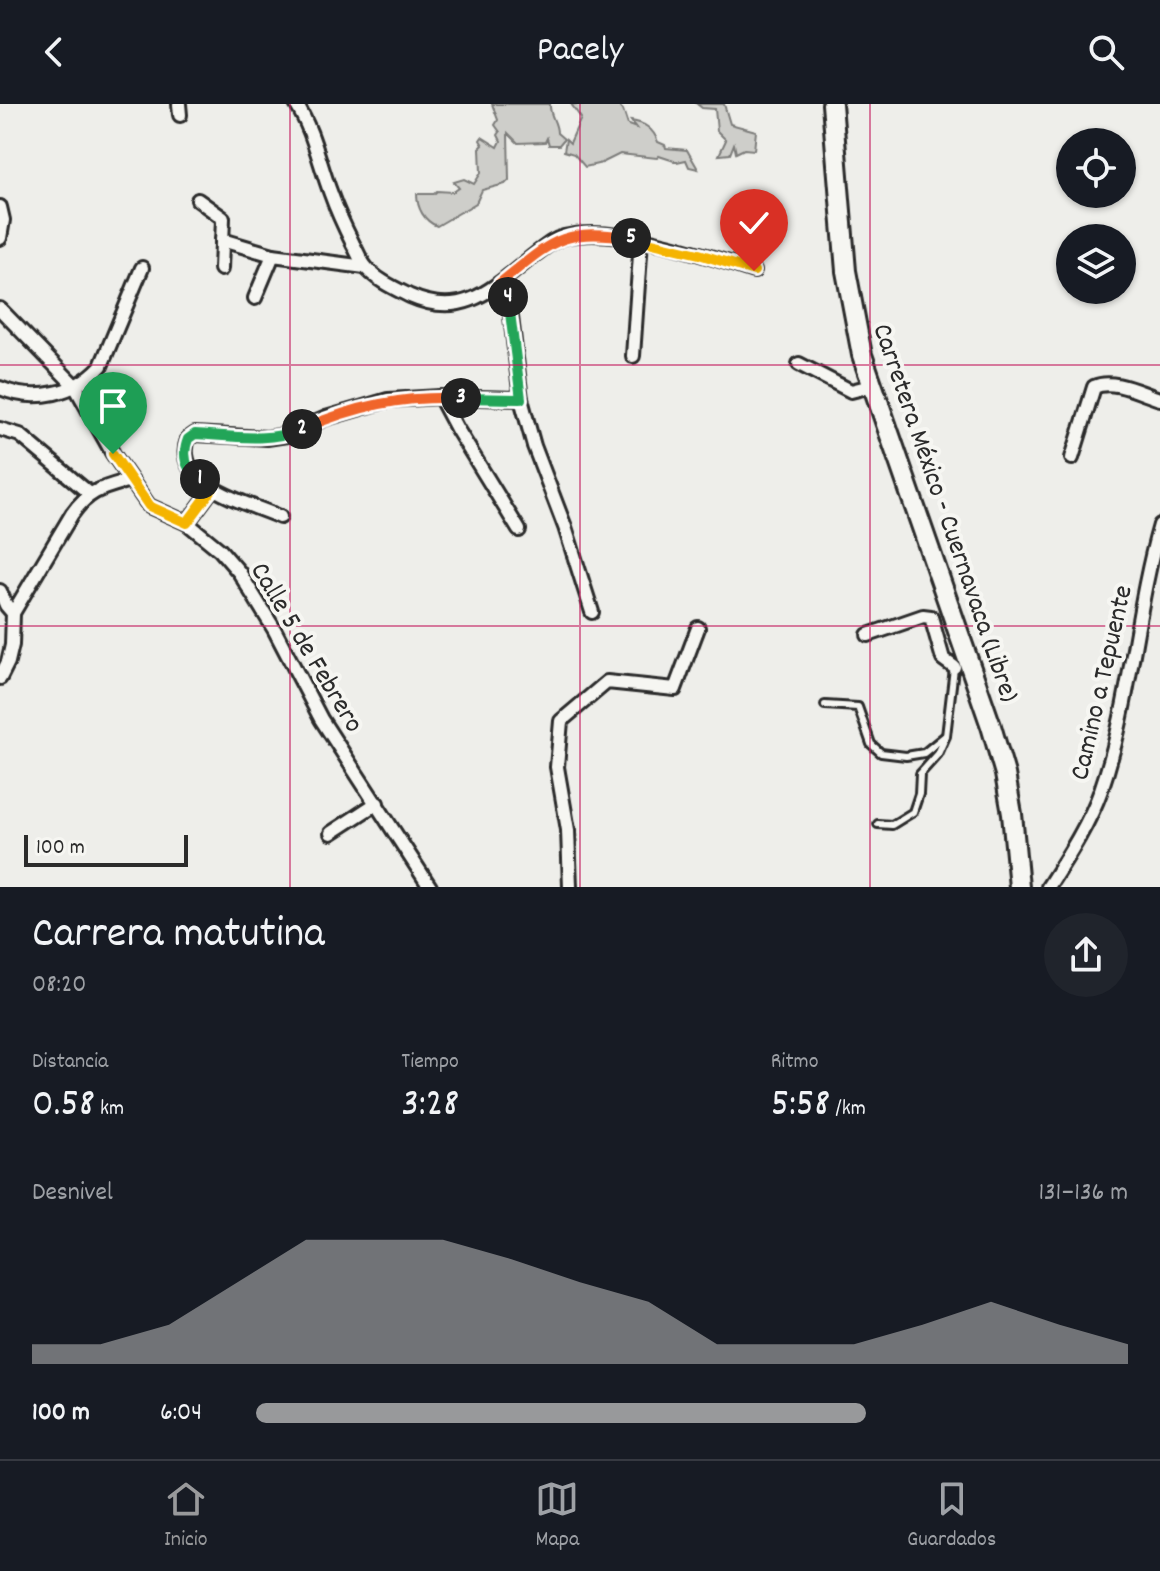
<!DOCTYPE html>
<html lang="es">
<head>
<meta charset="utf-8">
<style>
  body { margin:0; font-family:Dekko,sans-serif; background:#20242c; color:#f1f3f6; height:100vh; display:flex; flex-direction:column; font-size:30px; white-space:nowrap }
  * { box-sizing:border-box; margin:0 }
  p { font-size:26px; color:#9ea1a6 }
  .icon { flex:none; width:44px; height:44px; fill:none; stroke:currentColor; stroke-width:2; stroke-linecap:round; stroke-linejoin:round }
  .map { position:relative; height:783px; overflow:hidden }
  .drawer { display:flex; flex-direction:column; background:#171b24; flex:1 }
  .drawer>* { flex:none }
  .tools { position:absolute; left:1056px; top:24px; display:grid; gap:16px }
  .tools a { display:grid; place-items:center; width:80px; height:80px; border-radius:50%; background:#171b24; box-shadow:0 2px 6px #0004; font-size:40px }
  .scale { position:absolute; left:24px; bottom:20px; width:164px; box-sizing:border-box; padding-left:8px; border:4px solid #2b2b2b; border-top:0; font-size:22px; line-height:28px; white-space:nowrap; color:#2b2b2b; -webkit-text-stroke:6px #f6f6f2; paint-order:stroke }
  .pin { position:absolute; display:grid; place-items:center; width:68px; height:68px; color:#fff; margin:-82px -34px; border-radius:50% 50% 50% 0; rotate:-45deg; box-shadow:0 0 8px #0007 }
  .pin .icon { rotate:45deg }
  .km { position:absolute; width:40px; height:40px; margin:-20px; border-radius:50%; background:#222; color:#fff; font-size:22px; line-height:40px; text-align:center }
  .round { display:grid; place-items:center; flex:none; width:84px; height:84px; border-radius:42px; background:#20242c }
  .headline { display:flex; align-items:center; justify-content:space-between; height:136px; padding:0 32px }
  h1 { font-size:44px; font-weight:600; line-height:60px }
  .stats { display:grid; grid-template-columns:repeat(3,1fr); gap:12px; height:136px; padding:8px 32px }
  .stats div { display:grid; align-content:center }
  .stats b { font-size:40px; font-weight:600 }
  .stats small { font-size:22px; font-weight:400 }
  .stats p { font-size:22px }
  .chart { height:224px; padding:16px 32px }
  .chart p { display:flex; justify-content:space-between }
  .chart svg { width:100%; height:144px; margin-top:8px; fill:#98999b; opacity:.7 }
  ul { padding:0 32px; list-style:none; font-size:26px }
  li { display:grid; grid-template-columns:128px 96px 1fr; align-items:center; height:60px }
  li i { height:20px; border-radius:10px; background:#98999b }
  header { display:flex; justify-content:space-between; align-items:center; height:104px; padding:0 32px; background:#171b24; font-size:36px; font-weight:600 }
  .dock { display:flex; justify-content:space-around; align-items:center; height:112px; border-top:2px solid #363941; background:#171b24; font-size:22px; color:#9ea1a6 }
  .dock a { display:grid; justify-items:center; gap:4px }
  .dock .on { color:#98999b }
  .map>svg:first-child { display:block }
  .green { fill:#cececa; stroke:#7c7c7a; stroke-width:2 }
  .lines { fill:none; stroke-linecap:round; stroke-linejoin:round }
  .service-casing { stroke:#2b2b2b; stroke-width:12 }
  .minor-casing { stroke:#2b2b2b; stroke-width:18 }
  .primary-casing { stroke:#2b2b2b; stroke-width:24 }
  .service { stroke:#f6f6f2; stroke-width:6 }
  .minor { stroke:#f6f6f2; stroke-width:12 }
  .primary { stroke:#f6f6f2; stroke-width:18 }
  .split-1-casing { stroke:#fff; stroke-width:16 }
  .split-2-casing { stroke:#fff; stroke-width:16 }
  .split-3-casing { stroke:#fff; stroke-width:16 }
  .split-4-casing { stroke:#fff; stroke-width:16 }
  .split-5-casing { stroke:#fff; stroke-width:16 }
  .split-6-casing { stroke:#fff; stroke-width:16 }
  .split-1 { stroke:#f5b400; stroke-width:10 }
  .split-2 { stroke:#22a559; stroke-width:10 }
  .split-3 { stroke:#f0652b; stroke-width:10 }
  .split-4 { stroke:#22a559; stroke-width:10 }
  .split-5 { stroke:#f0652b; stroke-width:10 }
  .split-6 { stroke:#f5b400; stroke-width:10 }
  .grid { fill:none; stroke:#c2185b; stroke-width:2; stroke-opacity:0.55 }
  .labels { text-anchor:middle; stroke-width:8; stroke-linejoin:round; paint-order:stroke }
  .street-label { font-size:28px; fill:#2b2b2b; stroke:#f6f6f2 }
</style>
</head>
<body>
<header><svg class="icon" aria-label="back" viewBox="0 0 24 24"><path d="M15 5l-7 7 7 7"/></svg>Pacely<svg class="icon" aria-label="search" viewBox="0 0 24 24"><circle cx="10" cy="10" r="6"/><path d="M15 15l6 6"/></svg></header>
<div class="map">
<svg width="1160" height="783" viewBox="0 0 1160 783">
  <rect width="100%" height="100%" fill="#eeeeea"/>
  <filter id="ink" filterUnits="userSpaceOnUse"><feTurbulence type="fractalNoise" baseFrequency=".0125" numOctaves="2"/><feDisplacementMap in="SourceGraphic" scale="16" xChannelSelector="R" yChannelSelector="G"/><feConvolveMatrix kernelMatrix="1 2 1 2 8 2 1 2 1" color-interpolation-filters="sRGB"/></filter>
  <g filter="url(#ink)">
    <!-- green -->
    <g class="green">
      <path d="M492,0H550C549,12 557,17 557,29L564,35L559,41H549L547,34L545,38L518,39L508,29L509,76L505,80L482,86L476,99L437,122C424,117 417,104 417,90H434L437,87L453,88L459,84L454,78L464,75L474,80L481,69L480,44L483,41L480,36L482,33L498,43L501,37L498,31L500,28L495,21L498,16Z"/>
      <path d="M571,0L618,1L623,6L628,21L636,24L631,17C644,19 653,24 658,38L665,41L666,44L687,46L698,65L689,63L686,56L677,58L659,52L657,54L620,50L602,59L585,63L574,50L564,47L566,35L570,39L581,14Z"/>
      <polygon points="697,0 724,0 730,20 756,27 754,46 744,45 736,49 734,40 730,50 719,51 726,36 717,27 715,5 702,4"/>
    </g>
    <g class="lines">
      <!-- service casing -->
      <g class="service-casing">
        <g id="service">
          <polyline points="825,601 858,603 871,640 881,649 906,652 924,649 945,632"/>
          <polyline points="878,720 892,721 913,708 919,690 920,670 938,650 946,632 954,564"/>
        </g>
      </g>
      <!-- minor casing -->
      <g class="minor-casing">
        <g id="minor">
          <polyline points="179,0 180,11"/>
          <path d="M296,0C314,28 319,59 331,90C337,107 345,124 353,140C357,147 360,156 365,162C374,175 396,185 410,192C464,216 493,184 533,152C543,145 552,136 564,133C616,120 704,151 754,167"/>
          <polyline points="198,96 223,114 221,165"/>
          <polyline points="0,103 3,116 0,134"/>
          <polyline points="222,136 273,151"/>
          <polyline points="500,179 509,196 521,295 534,342 565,423 592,508"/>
          <polyline points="255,194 273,151 365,163"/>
          <polyline points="0,205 75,282 113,350 149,402 187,419 220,446 239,468 274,525 321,615 430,783"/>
          <polyline points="633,252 641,136"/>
          <polyline points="799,260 851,287 871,282"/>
          <path d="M0,284C36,299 75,290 101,262L142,164"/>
          <polyline points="440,293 457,325 519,426"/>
          <polyline points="0,325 20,331 90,390"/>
          <path d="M1072,354L1094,283C1113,274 1140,289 1160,295"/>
          <path d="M280,413C249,399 171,381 188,335L195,330L267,334L287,331L326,314L388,296L440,293L521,295"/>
          <polyline points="187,419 213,384"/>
          <polyline points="0,487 6,501 13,509"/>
          <polyline points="868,531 923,512 931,513 943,555 954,563"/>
          <path d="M0,574L8,558L12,541L13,509L72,410C89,386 102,384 130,376"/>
          <polyline points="331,729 377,699"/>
          <polyline points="570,783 568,726 557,663 561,617 607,578 675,585 698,524"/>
          <path d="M1048,783C1068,752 1089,720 1101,686C1131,600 1135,508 1160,421"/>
        </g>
      </g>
      <!-- primary casing -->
      <g class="primary-casing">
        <polyline id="primary" points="832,0 846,167 862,251 991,622 1005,670 1012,710 1019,783"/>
      </g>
      <!-- service -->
      <use href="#service" class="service"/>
      <!-- minor -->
      <use href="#minor" class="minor"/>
      <!-- primary -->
      <use href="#primary" class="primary"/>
    </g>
  </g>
  <g class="lines" filter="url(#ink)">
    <!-- split-1 casing -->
    <g class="split-1-casing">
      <polyline id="split-1" points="113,350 149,402 187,419 213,384 200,375"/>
    </g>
    <!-- split-2 casing -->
    <g class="split-2-casing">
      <path id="split-2" d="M200,375C185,365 182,351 188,335L195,330C231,332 268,339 302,325"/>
    </g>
    <!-- split-3 casing -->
    <g class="split-3-casing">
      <path id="split-3" d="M302,325C356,302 401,292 461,294"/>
    </g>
    <!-- split-4 casing -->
    <g class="split-4-casing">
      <polyline id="split-4" points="461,294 521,295 508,193"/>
    </g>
    <!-- split-5 casing -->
    <g class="split-5-casing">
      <path id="split-5" d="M508,193L500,179C550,139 562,122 631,134"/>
    </g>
    <!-- split-6 casing -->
    <g class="split-6-casing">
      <polyline id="split-6" points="631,134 699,150 754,167"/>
    </g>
    <!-- split-1 -->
    <use href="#split-1" class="split-1"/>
    <!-- split-2 -->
    <use href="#split-2" class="split-2"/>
    <!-- split-3 -->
    <use href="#split-3" class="split-3"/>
    <!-- split-4 -->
    <use href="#split-4" class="split-4"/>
    <!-- split-5 -->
    <use href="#split-5" class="split-5"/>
    <!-- split-6 -->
    <use href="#split-6" class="split-6"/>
  </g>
  <!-- grid -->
  <path class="grid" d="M290,0V783M580,0V783M870,0V783M0,261H1160M0,522H1160"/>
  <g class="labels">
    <!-- street labels -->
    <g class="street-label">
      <text transform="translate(948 408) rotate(71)" y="10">Carretera México - Cuernavaca (Libre)</text>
      <text transform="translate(309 542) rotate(59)" y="10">Calle 5 de Febrero</text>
      <text transform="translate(1099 578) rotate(-77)" y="10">Camino a Tepuente</text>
    </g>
  </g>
</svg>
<div class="tools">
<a><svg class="icon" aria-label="locate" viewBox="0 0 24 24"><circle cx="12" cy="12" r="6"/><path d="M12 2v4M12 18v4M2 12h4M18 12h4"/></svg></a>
<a><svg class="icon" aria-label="layers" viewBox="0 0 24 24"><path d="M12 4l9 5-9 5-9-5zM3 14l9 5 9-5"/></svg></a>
</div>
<div class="scale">100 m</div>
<div class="pin" style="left:113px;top:350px;background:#1e9e55"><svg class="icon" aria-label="arrive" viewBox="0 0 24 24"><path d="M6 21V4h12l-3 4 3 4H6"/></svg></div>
<div class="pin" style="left:754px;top:167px;background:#d93025"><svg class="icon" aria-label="check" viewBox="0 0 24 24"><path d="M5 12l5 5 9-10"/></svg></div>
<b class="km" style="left:200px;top:375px">1</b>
<b class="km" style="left:302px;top:325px">2</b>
<b class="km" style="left:461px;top:294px">3</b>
<b class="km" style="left:508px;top:193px">4</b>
<b class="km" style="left:631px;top:134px">5</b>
</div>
<section class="drawer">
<div class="headline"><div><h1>Carrera matutina</h1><p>08:20</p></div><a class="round"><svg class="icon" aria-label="share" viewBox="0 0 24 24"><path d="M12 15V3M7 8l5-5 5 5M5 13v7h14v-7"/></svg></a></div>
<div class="stats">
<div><p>Distancia</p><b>0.58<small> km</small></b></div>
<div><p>Tiempo</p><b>3:28</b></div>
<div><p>Ritmo</p><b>5:58<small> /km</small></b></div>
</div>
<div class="chart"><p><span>Desnivel</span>131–136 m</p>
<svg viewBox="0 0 160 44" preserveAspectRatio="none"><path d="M0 44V38L10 38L20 32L30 19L40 6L50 6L60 6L70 12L80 19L90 25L100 38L110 38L120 38L130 32L140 25L150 32L160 38V44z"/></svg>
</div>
<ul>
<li><b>100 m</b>6:04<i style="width:70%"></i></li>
</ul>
</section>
<nav class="dock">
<a class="on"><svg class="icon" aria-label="home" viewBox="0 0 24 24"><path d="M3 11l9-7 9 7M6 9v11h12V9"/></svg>Inicio</a>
<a><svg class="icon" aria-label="map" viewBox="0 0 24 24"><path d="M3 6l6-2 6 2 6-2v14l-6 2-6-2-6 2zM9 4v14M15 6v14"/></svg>Mapa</a>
<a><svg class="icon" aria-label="saved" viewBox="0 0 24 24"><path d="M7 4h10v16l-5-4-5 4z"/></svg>Guardados</a>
</nav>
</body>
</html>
